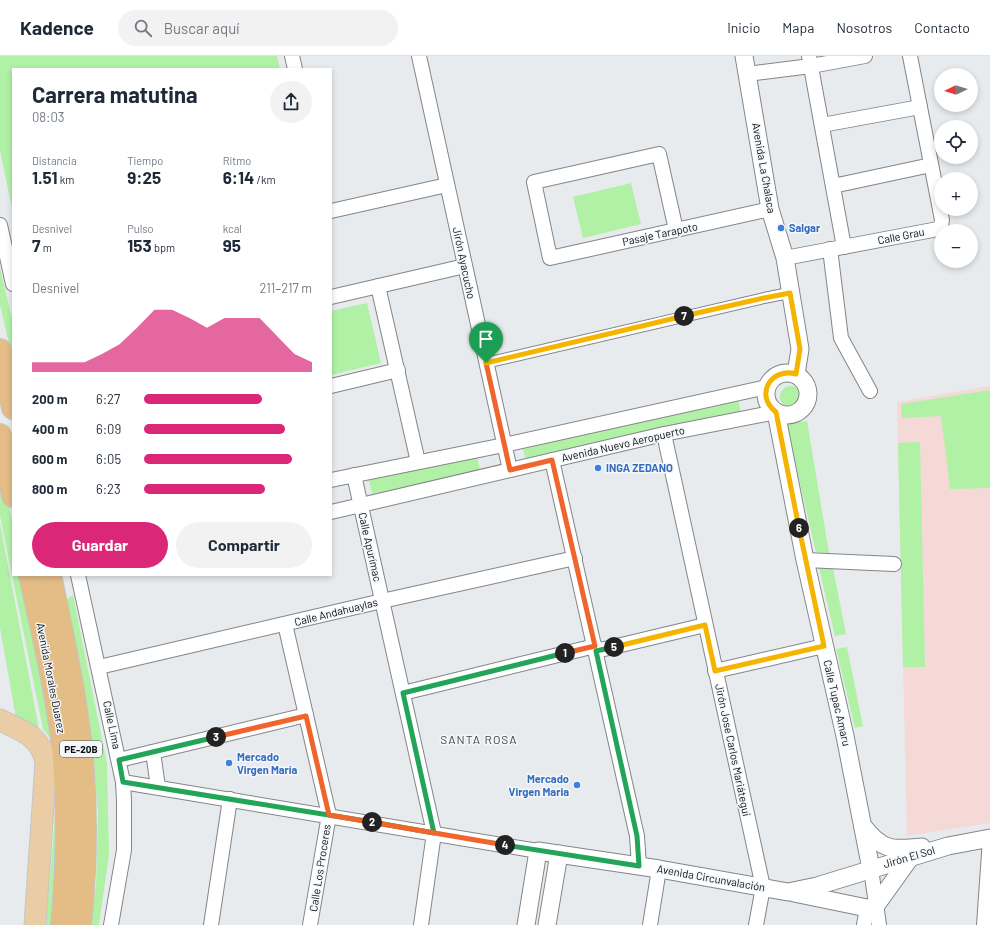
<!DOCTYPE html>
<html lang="es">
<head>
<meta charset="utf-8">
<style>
  body { margin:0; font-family:Barlow,sans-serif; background:#f2f2f3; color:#1f2937; height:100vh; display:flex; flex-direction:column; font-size:15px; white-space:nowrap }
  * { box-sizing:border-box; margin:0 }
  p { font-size:13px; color:#747a83 }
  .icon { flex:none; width:22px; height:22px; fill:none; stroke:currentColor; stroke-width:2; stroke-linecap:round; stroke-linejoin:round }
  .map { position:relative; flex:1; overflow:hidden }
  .panel { position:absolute; left:12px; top:12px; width:320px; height:508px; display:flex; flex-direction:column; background:#fff; border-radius:0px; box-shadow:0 2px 6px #0003 }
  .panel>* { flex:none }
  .needle { width:26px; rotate:265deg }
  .controls { position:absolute; left:934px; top:12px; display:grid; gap:8px }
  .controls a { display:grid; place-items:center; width:44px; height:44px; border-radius:50%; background:#fff; box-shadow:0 2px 6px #0003; font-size:20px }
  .pin { position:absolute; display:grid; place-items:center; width:34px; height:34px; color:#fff; margin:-41px -17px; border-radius:50% 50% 50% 0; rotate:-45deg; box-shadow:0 0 4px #0007 }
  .pin .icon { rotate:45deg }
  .km { position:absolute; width:20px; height:20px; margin:-10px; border-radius:50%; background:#222; color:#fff; font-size:11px; line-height:20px; text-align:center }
  .round { display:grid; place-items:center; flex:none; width:42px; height:42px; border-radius:21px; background:#f2f2f3 }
  .overview { display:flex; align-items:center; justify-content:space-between; height:68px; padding:0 20px }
  h1 { font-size:22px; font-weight:700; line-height:30px }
  .metrics { display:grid; grid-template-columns:repeat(3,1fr); gap:6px; height:68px; padding:4px 20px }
  .metrics div { display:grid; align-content:center }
  .metrics b { font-size:17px; font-weight:700 }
  .metrics small { font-size:11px; font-weight:400 }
  .metrics p { font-size:11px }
  .chart { height:112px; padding:8px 20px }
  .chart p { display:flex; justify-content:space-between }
  .chart svg { width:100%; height:72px; margin-top:4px; fill:#db2777; opacity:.7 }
  .action { display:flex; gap:8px; margin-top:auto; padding:8px 20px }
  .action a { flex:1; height:46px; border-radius:24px; background:#db2777; color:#fff; font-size:16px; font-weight:700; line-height:46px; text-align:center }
  .action a+a { background:#f2f2f3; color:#1f2937 }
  ul { padding:0 20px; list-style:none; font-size:13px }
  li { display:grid; grid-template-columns:64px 48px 1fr; align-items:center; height:30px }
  li i { height:10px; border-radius:5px; background:#db2777 }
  header { display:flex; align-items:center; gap:24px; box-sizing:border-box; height:56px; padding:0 20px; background:#fff; border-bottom:1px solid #e0e1e3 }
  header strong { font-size:19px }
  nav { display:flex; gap:22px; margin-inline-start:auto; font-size:14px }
  .search { width:280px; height:36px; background:#f2f2f3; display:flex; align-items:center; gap:10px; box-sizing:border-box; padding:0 14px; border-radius:22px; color:#747a83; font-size:15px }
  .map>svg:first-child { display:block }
  .industrial { fill:#f4d9d7 }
  .green { fill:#b0f1a6 }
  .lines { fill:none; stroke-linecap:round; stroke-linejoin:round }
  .pedestrian-casing { stroke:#838588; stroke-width:12 }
  .minor-casing { stroke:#838588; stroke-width:16 }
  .tertiary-casing { stroke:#838588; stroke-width:19 }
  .primary-casing { stroke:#c5c5c6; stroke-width:23 }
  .trunk-casing { stroke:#c5c5c6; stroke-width:24 }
  .pedestrian { stroke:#fff; stroke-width:10 }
  .minor { stroke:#fff; stroke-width:14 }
  .tertiary { stroke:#fff; stroke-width:17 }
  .primary { stroke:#eacda4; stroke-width:21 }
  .trunk { stroke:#e3bc86; stroke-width:22 }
  .split-1-casing { stroke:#fff; stroke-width:8 }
  .split-2-casing { stroke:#fff; stroke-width:8 }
  .split-3-casing { stroke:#fff; stroke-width:8 }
  .split-4-casing { stroke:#fff; stroke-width:8 }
  .split-5-casing { stroke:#fff; stroke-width:8 }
  .split-6-casing { stroke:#fff; stroke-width:8 }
  .split-7-casing { stroke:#fff; stroke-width:8 }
  .split-8-casing { stroke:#fff; stroke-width:8 }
  .split-1 { stroke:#f0652b; stroke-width:5 }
  .split-2 { stroke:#22a559; stroke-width:5 }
  .split-3 { stroke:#22a559; stroke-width:5 }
  .split-4 { stroke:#f0652b; stroke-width:5 }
  .split-5 { stroke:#22a559; stroke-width:5 }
  .split-6 { stroke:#f5b400; stroke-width:5 }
  .split-7 { stroke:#f5b400; stroke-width:5 }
  .split-8 { stroke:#f5b400; stroke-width:5 }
  .shop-dot { fill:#3f7fe0; stroke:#f5f8fb; stroke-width:1.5 }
  .labels { text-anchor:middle; stroke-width:3; stroke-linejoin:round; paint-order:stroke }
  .shield { fill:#f5f8fb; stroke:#535556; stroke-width:1 }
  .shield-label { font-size:10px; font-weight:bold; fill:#0e0f10 }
  .street-label { font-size:11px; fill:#0e0f10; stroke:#f5f8fb }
  .shop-label { font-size:11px; font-weight:bold; fill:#366cbe; stroke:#f5f8fb; text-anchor:start }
  .neighbourhood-label { font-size:12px; letter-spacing:1px; fill:#444648; stroke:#f5f8fb }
</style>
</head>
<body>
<header>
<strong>Kadence</strong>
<div class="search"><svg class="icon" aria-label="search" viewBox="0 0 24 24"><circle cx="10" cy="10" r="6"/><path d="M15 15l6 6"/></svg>Buscar aquí</div>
<nav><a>Inicio</a><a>Mapa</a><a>Nosotros</a><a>Contacto</a></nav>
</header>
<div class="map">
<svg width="990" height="869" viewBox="0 0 990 869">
  <rect width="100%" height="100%" fill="#e8ebed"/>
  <!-- industrial -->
  <polygon class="industrial" points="990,330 990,767 907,780 897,346"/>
  <!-- green -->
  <g class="green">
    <polygon points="0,0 277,0 280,13 13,13 13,157 0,95"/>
    <polygon points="631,127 641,168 583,182 573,141"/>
    <polygon points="0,212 13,267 13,305 0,249"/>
    <polygon points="367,247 381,307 331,319 331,255"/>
    <circle cx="791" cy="341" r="11"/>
    <polygon points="990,334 990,432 950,433 941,360 902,362 901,348"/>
    <polygon points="737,340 741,356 526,405 522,389"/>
    <polygon points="807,365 829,497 816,496 786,368"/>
    <polygon points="920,386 925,611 903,611 898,387"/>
    <polygon points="477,400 480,414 372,438 369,424"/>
    <polygon points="0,407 13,468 13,519 24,519 57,691 43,673 0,460"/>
    <polygon points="0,467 39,673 16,662 0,572"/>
    <polygon points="819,512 833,512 846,578 835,580"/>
    <polygon points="73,539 107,708 109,798 99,869 90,869 96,829 98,757 92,686 65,544"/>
    <polygon points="847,591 863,670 855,672 836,593"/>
    <polygon points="60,715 56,869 46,869 56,748"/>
  </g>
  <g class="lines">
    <!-- pedestrian casing -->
    <g class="pedestrian-casing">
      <polyline id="pedestrian" points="486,307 764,242 789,237"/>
    </g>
    <!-- minor casing -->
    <g class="minor-casing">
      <g id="minor">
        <polyline points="292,0 295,13"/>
        <polyline points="419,0 510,414"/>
        <polyline points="809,0 844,191"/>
        <polyline points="747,18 811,10 865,0"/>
        <polyline points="822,69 920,51"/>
        <polyline points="833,130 931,109"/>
        <polyline points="331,155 447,129"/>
        <polyline points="0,169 13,228"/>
        <polyline points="676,174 659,98 534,126 550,202 770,153"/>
        <polyline points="830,193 841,282 870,335"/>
        <polyline points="785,202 938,173 941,170 942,164 910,0"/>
        <polyline points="378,230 418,406"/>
        <polyline points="331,241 465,210"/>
        <polyline points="331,330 398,314"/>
        <polyline points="664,378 763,831 756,869"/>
        <polyline points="552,404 637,780 639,810"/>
        <polyline points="354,419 434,777 421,869"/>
        <polyline points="331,424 504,389 767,331"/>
        <polyline points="331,456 664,378 776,356"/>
        <polyline points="805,504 894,508"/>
        <polyline points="78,519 123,726 124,745 124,794 111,869"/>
        <polyline points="285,568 329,759 310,869"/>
        <polyline points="596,595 705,569"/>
        <polyline points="99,611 382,545 575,502"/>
        <polyline points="715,615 824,590"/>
        <polyline points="403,637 595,590"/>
        <polyline points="153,696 158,731"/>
        <polyline points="119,704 306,659"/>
        <polyline points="123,726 538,795"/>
        <polyline points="871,813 879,869"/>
        <polyline points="211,869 230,743"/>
        <polyline points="650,869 659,813"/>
        <polyline points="864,869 867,852"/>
        <polyline points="984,869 990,783"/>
      </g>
    </g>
    <!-- tertiary casing -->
    <g class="tertiary-casing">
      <g id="tertiary">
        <polyline points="744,0 770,153 785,202 800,293 796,318"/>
        <circle cx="787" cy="338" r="21"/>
        <polyline points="776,356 805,504 845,680 871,813"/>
        <path d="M863,770C882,795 892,794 922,791"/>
        <polyline points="794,837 867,852 872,851 877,848 910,802"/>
        <polyline points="526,869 538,795 659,813 788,836 817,830 948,790 990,782"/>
        <polyline points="547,869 559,798"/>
      </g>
    </g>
    <!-- primary casing -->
    <g class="primary-casing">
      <path id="primary" d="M0,664C22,675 40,679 46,706L35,869"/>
    </g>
    <!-- trunk casing -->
    <g class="trunk-casing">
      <g id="trunk">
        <polyline points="0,294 13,352"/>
        <polyline points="0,379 13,440"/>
        <path d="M30,519C42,574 55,628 62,683C69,745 68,807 62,869"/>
        <path d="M50,519C62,577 75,634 81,693C87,751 86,810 80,869"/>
      </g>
    </g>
    <!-- pedestrian -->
    <use href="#pedestrian" class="pedestrian"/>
    <!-- minor -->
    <use href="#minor" class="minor"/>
    <!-- tertiary -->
    <use href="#tertiary" class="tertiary"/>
    <!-- primary -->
    <use href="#primary" class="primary"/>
    <!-- trunk -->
    <use href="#trunk" class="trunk"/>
  </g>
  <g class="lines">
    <!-- split-1 casing -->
    <g class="split-1-casing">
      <polyline id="split-1" points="486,307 510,414 552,404 595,590 565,597"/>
    </g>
    <!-- split-2 casing -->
    <g class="split-2-casing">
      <polyline id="split-2" points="372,766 434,777 403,637 565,597"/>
    </g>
    <!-- split-3 casing -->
    <g class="split-3-casing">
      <polyline id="split-3" points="216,681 119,704 123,726 372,766"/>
    </g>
    <!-- split-4 casing -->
    <g class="split-4-casing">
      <polyline id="split-4" points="216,681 306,660 329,759 505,789"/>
    </g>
    <!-- split-5 casing -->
    <g class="split-5-casing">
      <polyline id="split-5" points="505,789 639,810 637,780 596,595 614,591"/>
    </g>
    <!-- split-6 casing -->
    <g class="split-6-casing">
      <polyline id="split-6" points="614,591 705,569 715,615 824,590 799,472"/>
    </g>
    <!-- split-7 casing -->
    <g class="split-7-casing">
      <path id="split-7" d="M684,260L764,242L790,237L800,293L796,318C771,311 754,339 776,356L799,472"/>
    </g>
    <!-- split-8 casing -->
    <g class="split-8-casing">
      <polyline id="split-8" points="486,307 684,260"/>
    </g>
    <!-- split-1 -->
    <use href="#split-1" class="split-1"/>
    <!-- split-2 -->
    <use href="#split-2" class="split-2"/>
    <!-- split-3 -->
    <use href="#split-3" class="split-3"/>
    <!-- split-4 -->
    <use href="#split-4" class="split-4"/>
    <!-- split-5 -->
    <use href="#split-5" class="split-5"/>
    <!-- split-6 -->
    <use href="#split-6" class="split-6"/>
    <!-- split-7 -->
    <use href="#split-7" class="split-7"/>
    <!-- split-8 -->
    <use href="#split-8" class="split-8"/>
  </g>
  <!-- markers -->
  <g class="shop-dot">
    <circle cx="781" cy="172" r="4"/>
    <circle cx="598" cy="412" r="4"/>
    <circle cx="229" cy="707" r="4"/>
    <circle cx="577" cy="729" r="4"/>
  </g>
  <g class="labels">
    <!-- shield labels -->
    <rect class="shield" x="60" y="685" width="42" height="16" rx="3"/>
    <g class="shield-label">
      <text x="81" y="697">PE-20B</text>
    </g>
    <!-- street labels -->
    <g class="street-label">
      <text transform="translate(764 112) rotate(80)" y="4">Avenida La Chalaca</text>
      <text transform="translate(660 178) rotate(-12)" y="4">Pasaje Tarapoto</text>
      <text transform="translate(901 180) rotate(-11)" y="4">Calle Grau</text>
      <text transform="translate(464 207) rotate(78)" y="4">Jirón Ayacucho</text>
      <text transform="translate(623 388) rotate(-13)" y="4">Avenida Nuevo Aeropuerto</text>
      <text transform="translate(370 491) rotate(77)" y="4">Calle Apurímac</text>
      <text transform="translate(336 556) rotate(-14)" y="4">Calle Andahuaylas</text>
      <text transform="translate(51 622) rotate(79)" y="4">Avenida Morales Duarez</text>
      <text transform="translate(837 647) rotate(77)" y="4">Calle Tupac Amaru</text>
      <text transform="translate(112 669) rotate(78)" y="4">Calle Lima</text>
      <text transform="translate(733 694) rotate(78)" y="4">Jirón Jose Carlos Mariátegui</text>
      <text transform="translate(909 801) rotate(-16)" y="4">Jirón El Sol</text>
      <text transform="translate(320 812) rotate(-81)" y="4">Calle Los Proceres</text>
      <text transform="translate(711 822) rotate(10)" y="4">Avenida Circunvalación</text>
    </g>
    <!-- shop labels -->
    <g class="shop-label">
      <text x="789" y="176">Salgar</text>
      <text x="606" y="416">INGA ZEDANO</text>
      <text x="237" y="705">Mercado<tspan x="237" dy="13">Virgen María</tspan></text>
      <text x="569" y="727" text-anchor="end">Mercado<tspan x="569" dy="13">Virgen Maria</tspan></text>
    </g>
    <!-- neighbourhood labels -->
    <g class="neighbourhood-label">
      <text x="479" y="688">SANTA ROSA</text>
    </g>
  </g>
</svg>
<div class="controls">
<a><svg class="needle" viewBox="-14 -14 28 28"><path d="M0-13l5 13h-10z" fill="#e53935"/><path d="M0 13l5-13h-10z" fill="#747a83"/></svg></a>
<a><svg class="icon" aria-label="locate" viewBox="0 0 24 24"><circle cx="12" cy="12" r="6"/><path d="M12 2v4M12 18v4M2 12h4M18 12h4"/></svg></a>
<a>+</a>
<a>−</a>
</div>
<div class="pin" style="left:486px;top:307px;background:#1e9e55"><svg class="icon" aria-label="arrive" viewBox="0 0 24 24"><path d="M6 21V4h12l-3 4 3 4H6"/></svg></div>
<b class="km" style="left:565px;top:597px">1</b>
<b class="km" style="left:372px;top:766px">2</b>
<b class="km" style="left:216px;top:681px">3</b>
<b class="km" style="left:505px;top:789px">4</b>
<b class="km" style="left:614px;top:591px">5</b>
<b class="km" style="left:799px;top:472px">6</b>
<b class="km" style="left:684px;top:260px">7</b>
<section class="panel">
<div class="overview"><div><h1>Carrera matutina</h1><p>08:03</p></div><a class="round"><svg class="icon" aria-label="share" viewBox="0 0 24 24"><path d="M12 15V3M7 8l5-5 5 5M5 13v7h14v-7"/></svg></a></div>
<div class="metrics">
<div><p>Distancia</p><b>1.51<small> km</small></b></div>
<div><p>Tiempo</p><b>9:25</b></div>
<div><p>Ritmo</p><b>6:14<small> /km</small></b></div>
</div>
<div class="metrics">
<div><p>Desnivel</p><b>7<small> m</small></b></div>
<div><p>Pulso</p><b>153<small> bpm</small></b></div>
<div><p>kcal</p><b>95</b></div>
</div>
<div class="chart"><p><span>Desnivel</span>211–217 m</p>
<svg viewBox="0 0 160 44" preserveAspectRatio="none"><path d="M0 44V38L10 38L20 38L30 38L40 33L50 27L60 17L70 6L80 6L90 11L100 17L110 11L120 11L130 11L140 22L150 33L160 38V44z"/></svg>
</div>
<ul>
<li><b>200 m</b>6:27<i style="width:70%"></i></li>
<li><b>400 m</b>6:09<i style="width:84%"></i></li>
<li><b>600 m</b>6:05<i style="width:88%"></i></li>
<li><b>800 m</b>6:23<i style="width:72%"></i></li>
</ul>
<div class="action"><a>Guardar</a><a>Compartir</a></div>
</section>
</div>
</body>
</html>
